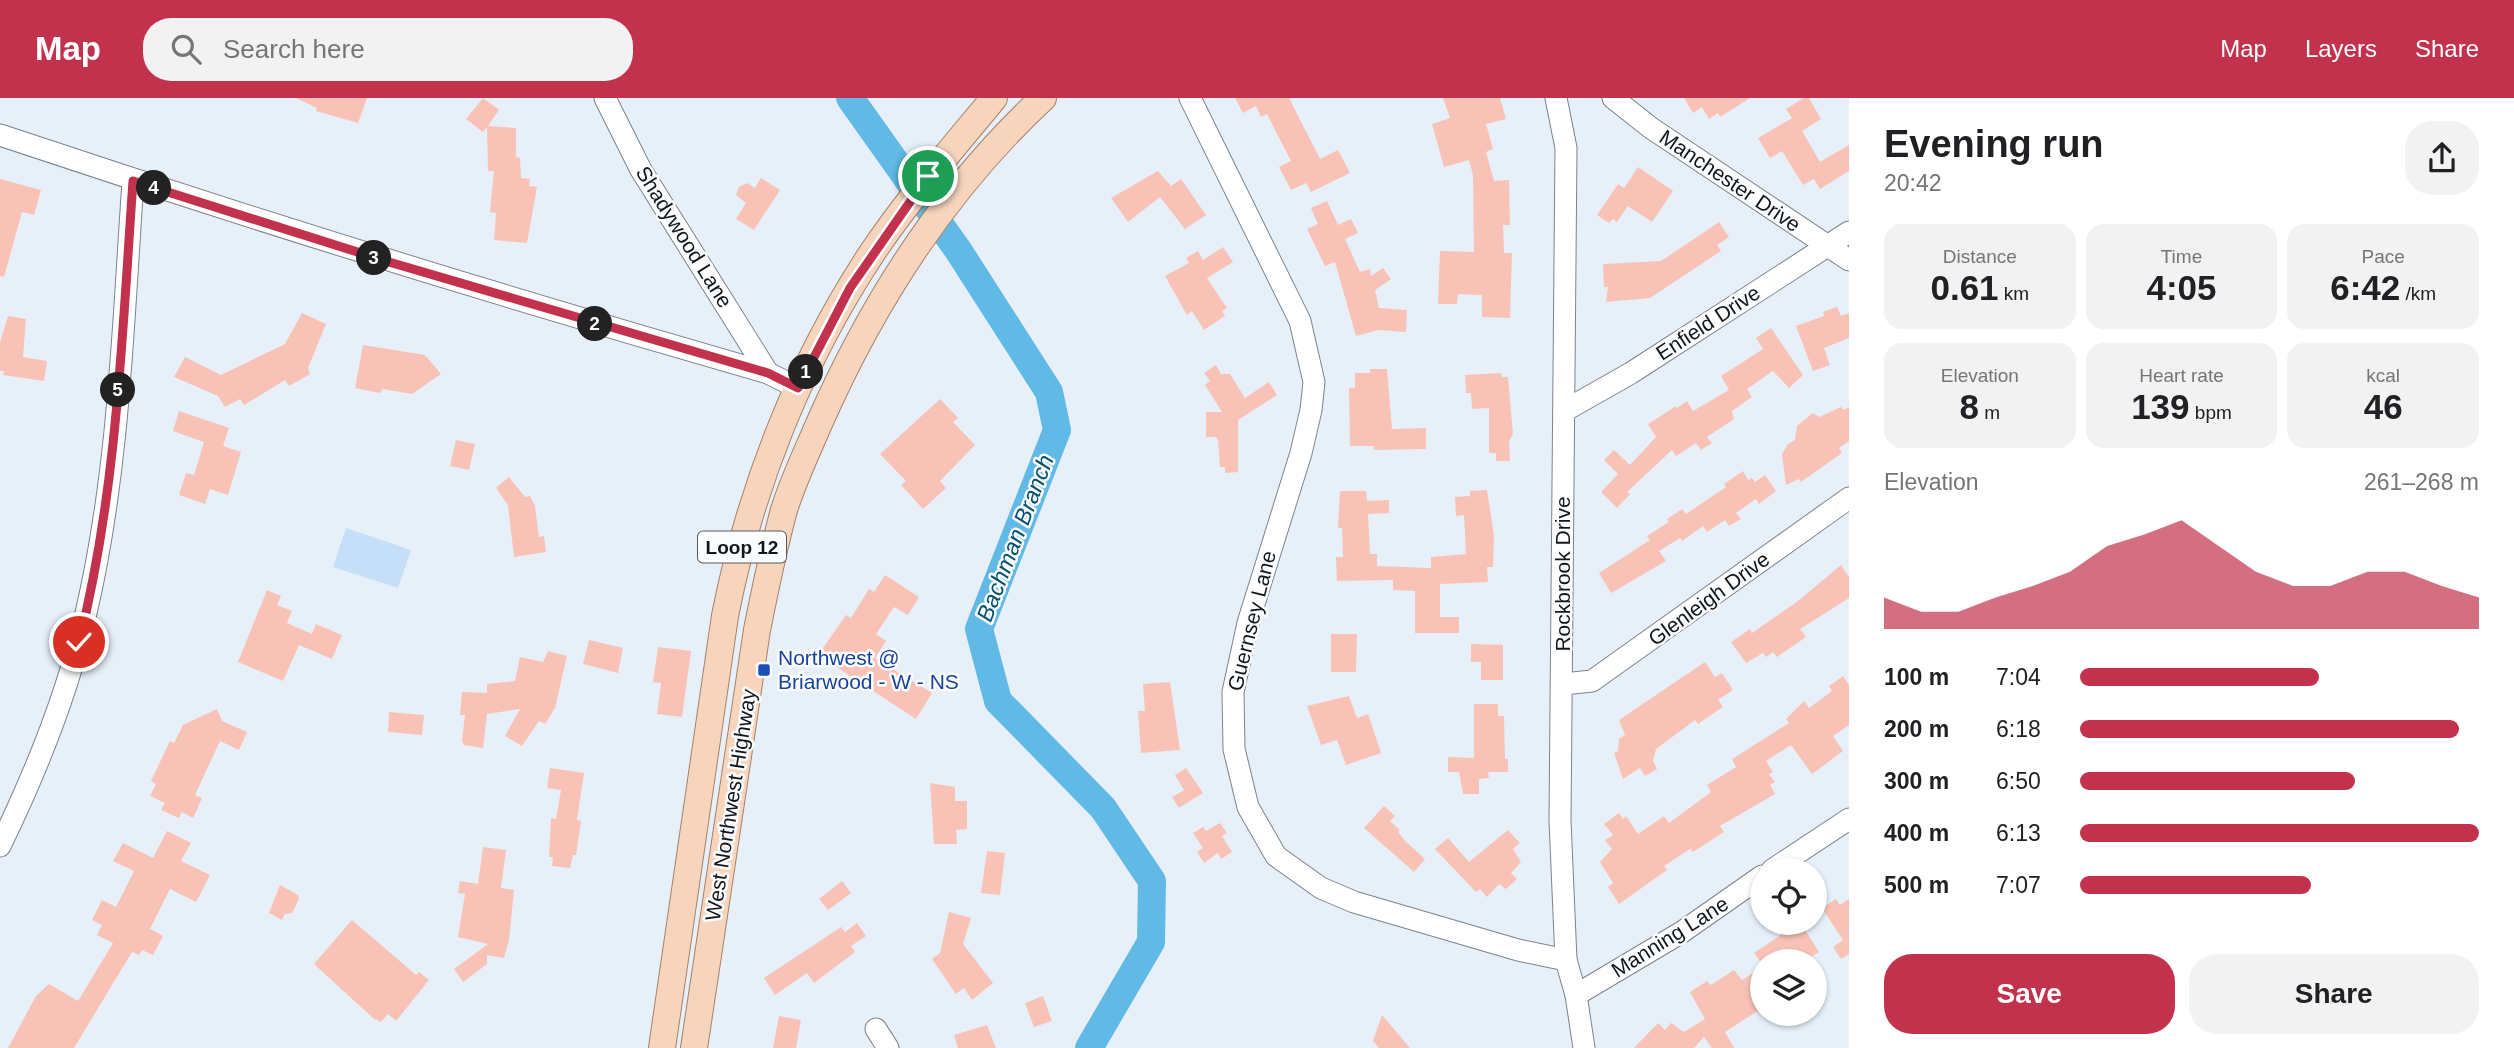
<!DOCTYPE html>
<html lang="en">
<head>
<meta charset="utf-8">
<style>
  body { margin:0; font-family:Arial,sans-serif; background:#f2f2f2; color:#202124; height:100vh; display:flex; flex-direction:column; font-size:26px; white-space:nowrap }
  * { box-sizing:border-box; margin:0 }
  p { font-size:23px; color:#757577 }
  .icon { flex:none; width:38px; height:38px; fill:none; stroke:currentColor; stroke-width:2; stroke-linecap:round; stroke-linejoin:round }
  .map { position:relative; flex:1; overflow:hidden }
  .panel { display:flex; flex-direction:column; background:#fff; width:665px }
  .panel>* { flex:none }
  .controls { position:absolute; left:1750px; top:760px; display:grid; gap:14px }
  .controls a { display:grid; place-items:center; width:77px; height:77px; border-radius:50%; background:#fff; box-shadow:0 2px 5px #0004; font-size:35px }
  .pin { position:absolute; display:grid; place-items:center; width:60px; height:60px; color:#fff; margin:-30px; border:4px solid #fff; border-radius:50%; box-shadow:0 2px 7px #0007 }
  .km { position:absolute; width:35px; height:35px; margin:-18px; border-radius:50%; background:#222; color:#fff; font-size:19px; line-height:35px; text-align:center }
  .round { display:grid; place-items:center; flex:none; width:74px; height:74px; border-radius:28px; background:#f2f2f2 }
  .overview { display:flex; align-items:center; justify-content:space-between; height:119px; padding:0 35px }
  h1 { font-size:38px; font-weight:600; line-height:52px }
  .metrics { display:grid; grid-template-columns:repeat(3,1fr); gap:10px; height:119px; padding:7px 35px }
  .metrics div { display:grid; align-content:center; border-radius:18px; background:#f2f2f2; text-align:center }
  .metrics b { font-size:35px; font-weight:600 }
  .metrics small { font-size:19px; font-weight:400 }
  .metrics p { font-size:19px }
  .chart { height:196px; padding:14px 35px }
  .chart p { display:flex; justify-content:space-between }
  .chart svg { width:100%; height:126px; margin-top:7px; fill:#c2324d; opacity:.7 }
  .button { display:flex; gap:14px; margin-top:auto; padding:14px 35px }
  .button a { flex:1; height:80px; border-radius:28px; background:#c2324d; color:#fff; font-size:28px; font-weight:600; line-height:80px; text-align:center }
  .button a+a { background:#f2f2f2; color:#202124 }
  ul { padding:0 35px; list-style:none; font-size:23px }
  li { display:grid; grid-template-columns:112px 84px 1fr; align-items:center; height:52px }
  li i { height:18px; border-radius:9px; background:#c2324d }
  header { display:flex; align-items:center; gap:42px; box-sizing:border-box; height:98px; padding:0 35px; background:#c2324d; color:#fff }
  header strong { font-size:33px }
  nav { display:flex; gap:38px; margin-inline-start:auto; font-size:24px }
  .search { width:490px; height:63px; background:#f2f2f2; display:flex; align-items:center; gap:18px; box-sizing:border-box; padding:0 24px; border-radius:28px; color:#757577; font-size:26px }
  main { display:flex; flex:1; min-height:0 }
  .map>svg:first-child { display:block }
  .green { fill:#c5dff8 }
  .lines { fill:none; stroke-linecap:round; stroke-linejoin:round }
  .river { stroke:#60bae5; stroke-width:28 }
  .building { fill:#f8c3b6 }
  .minor-casing { stroke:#7b838b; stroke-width:23 }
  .major-casing { stroke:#a48067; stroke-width:28 }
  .minor { stroke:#fff; stroke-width:21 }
  .major { stroke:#f7d5bd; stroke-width:26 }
  .route-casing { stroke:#fff; stroke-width:14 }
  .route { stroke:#c2324d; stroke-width:9 }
  .transit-dot { fill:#1a4fb4; stroke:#fbfcfe; stroke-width:2.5 }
  .labels { text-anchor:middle; stroke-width:5; stroke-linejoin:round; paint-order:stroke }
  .shield { fill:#fbfcfe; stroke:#595b5d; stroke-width:2 }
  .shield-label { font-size:19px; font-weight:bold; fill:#131618 }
  .street-label { font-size:21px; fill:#131618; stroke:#fbfcfe }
  .transit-label { font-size:21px; fill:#164399; stroke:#fbfcfe; text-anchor:start }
  .water-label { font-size:23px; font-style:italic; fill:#004f6c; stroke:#fbfcfe }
</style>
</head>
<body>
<header>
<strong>Map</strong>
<div class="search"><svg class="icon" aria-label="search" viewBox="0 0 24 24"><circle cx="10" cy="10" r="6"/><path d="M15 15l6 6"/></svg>Search here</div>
<nav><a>Map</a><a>Layers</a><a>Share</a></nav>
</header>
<main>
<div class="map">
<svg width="1849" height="950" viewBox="0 0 1849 950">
  <rect width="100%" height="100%" fill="#e7f0f9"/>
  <!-- green -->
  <polygon class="green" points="346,430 411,452 398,490 333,469"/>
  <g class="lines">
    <!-- river -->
    <polyline class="river" points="850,0 958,152 1049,294 1057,332 979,531 998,603 1103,710 1152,783 1151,844 1089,950"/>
  </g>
  <!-- building -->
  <g class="building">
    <polygon points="296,0 367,0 358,25 316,13 317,10"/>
    <polygon points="483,0 499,12 488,28 516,30 516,59 520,60 521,80 530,81 529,88 537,89 527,145 494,142 496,115 490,114 494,73 488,73 487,29 483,34 466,21"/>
    <polygon points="1235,0 1289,0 1320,61 1338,52 1350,75 1311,94 1306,85 1291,92 1279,69 1291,63 1267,16 1261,19 1256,8 1243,15"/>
    <polygon points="1443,0 1500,0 1506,21 1486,26 1493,51 1486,54 1494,83 1509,82 1510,127 1503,127 1504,155 1512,155 1510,220 1482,219 1482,197 1458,196 1457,206 1438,206 1440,153 1474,154 1473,77 1469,62 1444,69 1432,26 1450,20"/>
    <polygon points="1684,0 1750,0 1720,19 1718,15 1709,21 1702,9 1693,15"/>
    <polygon points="1804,0 1809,0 1821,21 1802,33 1820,64 1849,47 1849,73 1820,91 1814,81 1803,87 1782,53 1770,60 1758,40 1792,20 1786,11"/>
    <polygon points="1638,69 1673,93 1652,124 1628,108 1617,124 1613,121 1609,125 1597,117 1618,86 1624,90"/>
    <polygon points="1158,73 1171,88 1181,81 1206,117 1185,131 1160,99 1128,124 1111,100"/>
    <polygon points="761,80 780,92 754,132 736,121 746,105 736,97 739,89 747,85 755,90"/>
    <polygon points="0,81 41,92 34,117 22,114 4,179 0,178"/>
    <polygon points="1327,103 1338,127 1351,121 1358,135 1345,141 1360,174 1370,171 1371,178 1383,170 1391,181 1375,192 1379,210 1407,212 1406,234 1378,232 1356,238 1335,164 1325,168 1307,131 1318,126 1311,110"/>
    <polygon points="1719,124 1729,139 1717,147 1721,153 1650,200 1606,204 1608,189 1604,189 1603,166 1661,163"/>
    <polygon points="1223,149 1233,164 1207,180 1227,210 1222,213 1225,218 1204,232 1192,213 1187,217 1165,178 1189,165 1186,160 1198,153 1203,162"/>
    <polygon points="1837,209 1841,218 1849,215 1849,240 1824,250 1830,267 1813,273 1796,228 1824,218 1823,214"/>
    <polygon points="302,215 326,226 308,270 310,276 289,288 285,282 244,307 240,301 225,309 218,298 174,279 185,259 221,277 285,246"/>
    <polygon points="8,218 26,221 23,259 47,263 44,283 3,277 4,273 0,273 0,244"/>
    <polygon points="1771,230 1803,277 1789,290 1773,273 1747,291 1752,299 1732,313 1734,321 1707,339 1712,345 1701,352 1696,345 1676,358 1672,352 1627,394 1630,396 1617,410 1601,394 1618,376 1604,362 1614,352 1630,367 1656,339 1648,326 1676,308 1677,310 1687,303 1693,313 1729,292 1721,278 1763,251 1756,240"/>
    <polygon points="363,247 425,257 441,276 412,296 383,291 380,295 355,290"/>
    <polygon points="1216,267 1221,276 1230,276 1245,300 1269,284 1277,297 1238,322 1238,374 1225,375 1225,369 1220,369 1218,342 1216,339 1206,339 1206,314 1222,314 1205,287 1210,283 1204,275"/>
    <polygon points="1370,271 1387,271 1392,331 1426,330 1426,351 1374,352 1374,348 1350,348 1349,290 1355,290 1355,275 1370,275"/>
    <polygon points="1501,275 1502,279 1508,279 1513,336 1509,343 1510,363 1496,363 1496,355 1489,355 1489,310 1472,311 1471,295 1466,295 1465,277"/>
    <polygon points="940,301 958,320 953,324 975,347 940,383 946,390 923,411 901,387 906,383 880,356"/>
    <polygon points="1841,309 1844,312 1849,309 1849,343 1839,350 1842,355 1801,384 1799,381 1786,387 1782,356 1788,346 1795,342 1797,328 1813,315 1819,319"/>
    <polygon points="179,313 229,330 223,348 241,354 228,397 210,391 205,406 179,397 186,375 194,377 204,344 173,333"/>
    <polygon points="456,342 475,346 469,372 450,368"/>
    <polygon points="1743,373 1748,382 1752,380 1755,384 1765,377 1776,393 1759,406 1756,401 1736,415 1741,421 1729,428 1725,422 1707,434 1703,428 1682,443 1680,440 1659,453 1666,463 1611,495 1599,475 1650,442 1647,438 1669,424 1667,421 1682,411 1686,416 1726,389 1724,386"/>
    <polygon points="509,379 525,399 530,398 535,408 539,439 544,438 546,454 514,459 508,407 496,390"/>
    <polygon points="1487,392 1494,437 1493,469 1487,469 1488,484 1440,486 1440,519 1459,519 1459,535 1415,535 1415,493 1393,492 1393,482 1337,483 1336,459 1343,459 1342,430 1338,430 1340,393 1366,393 1367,403 1389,402 1389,415 1368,416 1370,456 1377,456 1377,468 1431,470 1431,459 1466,456 1464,417 1456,418 1455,399 1470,398 1470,393"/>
    <polygon points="1841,467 1849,479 1849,500 1800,531 1806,539 1777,559 1773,554 1766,559 1763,555 1746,565 1731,544 1750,531 1752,535 1798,503"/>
    <polygon points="885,477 919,499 908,517 894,509 876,536 886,543 875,560 932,595 916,621 818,557 846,517 851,520 869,491 874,494"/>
    <polygon points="267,492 281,498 277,507 292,513 287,525 312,536 316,526 342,537 332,561 299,547 283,583 238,564"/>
    <polygon points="1331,536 1357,536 1356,574 1331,574"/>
    <polygon points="589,542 623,550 618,575 583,566"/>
    <polygon points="1471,546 1503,547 1503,582 1481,582 1481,564 1471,564"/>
    <polygon points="658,549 691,553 682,619 657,616 661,585 653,584"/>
    <polygon points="548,553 567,558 555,610 545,626 539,623 522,648 505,638 520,611 487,616 483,650 464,647 462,643 465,617 460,617 462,594 487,595 487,586 515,583 520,559 543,564"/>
    <polygon points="1705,564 1715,579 1722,575 1733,592 1718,602 1723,609 1698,626 1695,622 1656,651 1653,663 1657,671 1645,678 1640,670 1623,681 1614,655 1618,653 1619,641 1625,637 1619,622"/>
    <polygon points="1843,578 1849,587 1849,627 1833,638 1843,653 1812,676 1791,647 1766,663 1773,674 1769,676 1775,684 1770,687 1775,696 1720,728 1724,734 1693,754 1690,751 1664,768 1667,772 1619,806 1608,789 1613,785 1600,764 1612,751 1605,742 1613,737 1604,726 1619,715 1623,721 1626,718 1638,736 1664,718 1669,725 1711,694 1707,687 1736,669 1732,661 1789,625 1786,621 1804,603 1809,610 1832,593 1829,588"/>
    <polygon points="1170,584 1180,652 1141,655 1138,613 1145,613 1143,586"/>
    <polygon points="1349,598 1357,620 1368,616 1381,655 1346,667 1337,642 1321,647 1307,608"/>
    <polygon points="1474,606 1498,606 1498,618 1504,618 1505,661 1508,661 1508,674 1488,674 1489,680 1479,681 1479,696 1463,696 1459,674 1448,674 1448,659 1474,660"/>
    <polygon points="217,611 222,623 247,634 239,652 220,643 195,697 202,700 193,720 182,714 179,720 161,712 165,705 150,698 156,686 151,683 170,643 174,645 183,627"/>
    <polygon points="389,614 424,617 422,637 388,634"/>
    <polygon points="550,670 584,675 577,722 581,723 576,757 573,757 570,770 552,768 553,759 549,759 551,720 556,721 561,692 547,690"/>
    <polygon points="1186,670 1203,695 1179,710 1172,699 1184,692 1175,677"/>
    <polygon points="930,685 955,689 955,703 967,703 967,731 956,732 957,746 934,746"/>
    <polygon points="1384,708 1395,718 1390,723 1400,732 1398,734 1405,743 1425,761 1414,774 1364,730"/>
    <polygon points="1220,725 1227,735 1222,738 1232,754 1221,761 1218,755 1204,765 1197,754 1203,750 1193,735 1203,729 1206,733"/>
    <polygon points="1508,732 1520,745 1513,751 1521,764 1511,775 1517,781 1506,791 1499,786 1487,799 1480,791 1476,794 1435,751 1448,740 1469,764"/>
    <polygon points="167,733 191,745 181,763 210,777 196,804 170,791 150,831 163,838 153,857 142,852 139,857 132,854 74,950 8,950 36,898 49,886 78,903 113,845 97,837 102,827 92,822 102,802 116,809 134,773 113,763 123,745 153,760"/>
    <polygon points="483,749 506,752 501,790 514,792 509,842 504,860 487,857 487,866 463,884 454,871 488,846 458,839 465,796 458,795 460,783 478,786"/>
    <polygon points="987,753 1005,755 1000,797 981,795"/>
    <polygon points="842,783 851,795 828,812 819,801"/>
    <polygon points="280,787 298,797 299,801 292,815 285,816 282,822 269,815"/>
    <polygon points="1836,801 1840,807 1849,801 1849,856 1841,861 1833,849 1843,842 1822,810"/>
    <polygon points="949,814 971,820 963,846 993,885 972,902 964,890 956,896 932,861 940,855"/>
    <polygon points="352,822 416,877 419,874 429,882 396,923 388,916 381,924 373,920 314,866"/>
    <polygon points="1800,824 1819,854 1805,863 1760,863 1754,855"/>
    <polygon points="857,825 866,838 851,848 855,854 814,885 807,875 775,897 764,880 841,829 845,834"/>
    <polygon points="1762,869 1762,910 1725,934 1734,950 1712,950 1704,939 1694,950 1634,950 1658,925 1665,932 1671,925 1684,934 1705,921 1690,894 1707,883 1711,887 1734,872 1742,882"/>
    <polygon points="1043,898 1052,923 1034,929 1025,905"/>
    <polygon points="1382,917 1410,950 1379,950 1373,943"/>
    <polygon points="779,918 801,922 796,950 773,950"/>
    <polygon points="987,927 996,950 958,950 954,937"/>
  </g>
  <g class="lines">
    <!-- minor casing -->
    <g class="minor-casing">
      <g id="minor">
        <polyline points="605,0 641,72 768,275"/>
        <polyline points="1190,0 1300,223 1314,284 1311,312 1301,355 1248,525 1233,594 1234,651 1248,709 1276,758 1321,790 1354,804 1518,852 1566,862"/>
        <polyline points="1556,0 1566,50 1560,723 1566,862 1576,897 1584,950"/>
        <polyline points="1613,0 1651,30 1849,162"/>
        <path d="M0,37C254,122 510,201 768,275L798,290"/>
        <polyline points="1564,313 1631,275 1849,134"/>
        <polyline points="1563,586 1592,583 1849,400"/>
        <path d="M0,748C36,674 68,595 86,515C119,374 123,227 133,83"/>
        <polyline points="1772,772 1849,721"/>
        <polyline points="1576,897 1682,834 1762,778"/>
        <polyline points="876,931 888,950"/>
      </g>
    </g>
    <!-- major casing -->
    <g class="major-casing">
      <g id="major">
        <path d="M662,950L725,518C750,390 800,264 872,155C909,100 952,51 994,0"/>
        <path d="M694,950L757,532C765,492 773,452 784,412C793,383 806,356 818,328C871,207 945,91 1043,0"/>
      </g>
    </g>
    <!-- minor -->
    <use href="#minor" class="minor"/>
    <!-- major -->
    <use href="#major" class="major"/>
  </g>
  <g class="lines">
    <!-- route casing -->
    <g class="route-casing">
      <path id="route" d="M79,544C117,394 122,237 133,83L389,164L768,275L798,290L850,190L928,78"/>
    </g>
    <!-- route -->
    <use href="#route" class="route"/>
  </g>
  <!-- markers -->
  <rect class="transit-dot" x="757" y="565" width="14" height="14" rx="3.5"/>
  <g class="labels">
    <!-- shield labels -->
    <rect class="shield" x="698" y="433.5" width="88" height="31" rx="5"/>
    <g class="shield-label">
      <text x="742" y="456">Loop 12</text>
    </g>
    <!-- street labels -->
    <g class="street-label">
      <text transform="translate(1730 83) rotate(34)" y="7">Manchester Drive</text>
      <text transform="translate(684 139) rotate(58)" y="7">Shadywood Lane</text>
      <text transform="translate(1708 225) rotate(-33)" y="7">Enfield Drive</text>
      <text transform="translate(1563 476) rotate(-90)" y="7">Rockbrook Drive</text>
      <text transform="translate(1709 501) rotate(-36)" y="7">Glenleigh Drive</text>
      <text transform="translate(1252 523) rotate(-76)" y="7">Guernsey Lane</text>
      <text transform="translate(731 707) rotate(-81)" y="7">West Northwest Highway</text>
      <text transform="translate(1670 839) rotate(-32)" y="7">Manning Lane</text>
    </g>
    <!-- transit labels -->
    <g class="transit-label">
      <text x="778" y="567">Northwest @<tspan x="778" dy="24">Briarwood - W - NS</tspan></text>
    </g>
    <!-- water labels -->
    <g class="water-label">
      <text transform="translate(1015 440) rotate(-69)" y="8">Bachman Branch</text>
    </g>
  </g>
</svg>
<div class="controls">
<a><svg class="icon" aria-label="locate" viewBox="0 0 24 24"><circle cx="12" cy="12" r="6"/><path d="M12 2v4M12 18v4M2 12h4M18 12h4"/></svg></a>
<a><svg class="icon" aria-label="layers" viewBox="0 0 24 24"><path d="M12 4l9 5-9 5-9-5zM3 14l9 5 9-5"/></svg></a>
</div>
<div class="pin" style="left:928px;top:78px;background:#1e9e55"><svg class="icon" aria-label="arrive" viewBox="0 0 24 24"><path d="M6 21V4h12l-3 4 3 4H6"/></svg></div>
<div class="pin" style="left:79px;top:544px;background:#d93025"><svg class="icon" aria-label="check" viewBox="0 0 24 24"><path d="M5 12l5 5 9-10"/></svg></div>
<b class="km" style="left:806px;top:274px">1</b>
<b class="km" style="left:595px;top:226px">2</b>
<b class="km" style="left:374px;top:160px">3</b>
<b class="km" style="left:154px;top:90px">4</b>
<b class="km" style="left:118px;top:292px">5</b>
</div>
<section class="panel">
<div class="overview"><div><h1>Evening run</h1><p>20:42</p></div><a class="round"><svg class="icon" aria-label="share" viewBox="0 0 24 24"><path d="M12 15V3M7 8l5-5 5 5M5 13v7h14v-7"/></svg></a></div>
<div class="metrics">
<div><p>Distance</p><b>0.61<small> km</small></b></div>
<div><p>Time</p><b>4:05</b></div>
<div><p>Pace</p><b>6:42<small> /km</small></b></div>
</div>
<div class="metrics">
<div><p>Elevation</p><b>8<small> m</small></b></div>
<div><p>Heart rate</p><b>139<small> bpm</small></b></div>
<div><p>kcal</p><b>46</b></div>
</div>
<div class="chart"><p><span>Elevation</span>261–268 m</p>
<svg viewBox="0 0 160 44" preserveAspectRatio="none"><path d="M0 44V33L10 38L20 38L30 33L40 29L50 24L60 15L70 11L80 6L90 15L100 24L110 29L120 29L130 24L140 24L150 29L160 33V44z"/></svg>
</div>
<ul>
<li><b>100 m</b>7:04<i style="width:60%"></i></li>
<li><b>200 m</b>6:18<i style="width:95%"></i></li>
<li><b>300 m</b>6:50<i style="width:69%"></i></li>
<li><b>400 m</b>6:13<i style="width:100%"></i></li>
<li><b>500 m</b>7:07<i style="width:58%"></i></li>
</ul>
<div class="button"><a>Save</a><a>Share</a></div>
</section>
</main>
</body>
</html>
